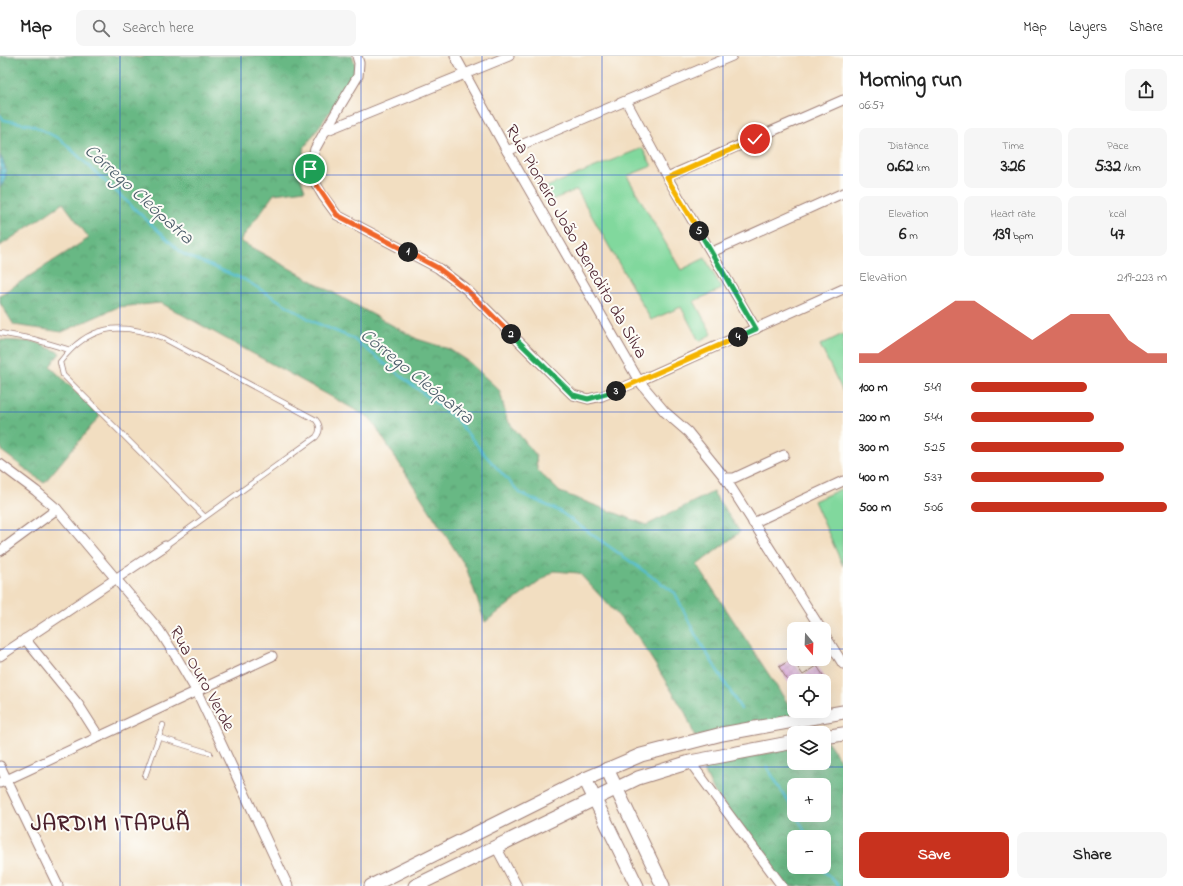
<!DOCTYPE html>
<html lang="en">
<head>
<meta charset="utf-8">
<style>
  body { margin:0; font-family:"Indie Flower",sans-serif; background:#f6f6f6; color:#222; height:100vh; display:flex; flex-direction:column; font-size:15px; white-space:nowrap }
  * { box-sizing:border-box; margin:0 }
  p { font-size:13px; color:#767676 }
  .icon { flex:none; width:22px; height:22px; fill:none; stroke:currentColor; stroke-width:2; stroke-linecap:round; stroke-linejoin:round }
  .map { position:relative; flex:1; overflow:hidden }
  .panel { display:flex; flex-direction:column; background:#fff; width:340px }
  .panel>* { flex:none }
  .needle { width:26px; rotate:161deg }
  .buttons { position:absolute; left:787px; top:566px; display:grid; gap:8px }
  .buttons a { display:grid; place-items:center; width:44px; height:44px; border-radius:8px; background:#fff; box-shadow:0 4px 16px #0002; font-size:20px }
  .pin { position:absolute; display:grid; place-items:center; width:34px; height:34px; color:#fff; margin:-17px; border:2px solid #fff; border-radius:50%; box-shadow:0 1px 4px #0007 }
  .km { position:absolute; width:20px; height:20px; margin:-10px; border-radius:50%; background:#222; color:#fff; font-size:11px; line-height:20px; text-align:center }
  .round { display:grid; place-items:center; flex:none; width:42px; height:42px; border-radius:8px; background:#f6f6f6 }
  .headline { display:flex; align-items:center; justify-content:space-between; height:68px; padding:0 16px }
  h1 { font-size:22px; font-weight:700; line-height:30px }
  .metrics { display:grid; grid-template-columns:repeat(3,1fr); gap:6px; height:68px; padding:4px 16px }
  .metrics div { display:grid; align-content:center; border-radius:8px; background:#f6f6f6; text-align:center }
  .metrics b { font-size:17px; font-weight:700 }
  .metrics small { font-size:11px; font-weight:400 }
  .metrics p { font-size:11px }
  .chart { height:112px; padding:8px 16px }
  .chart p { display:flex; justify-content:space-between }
  .chart svg { width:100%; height:72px; margin-top:4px; fill:#c8321e; opacity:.7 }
  .button { display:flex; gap:8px; margin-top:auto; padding:8px 16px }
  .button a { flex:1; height:46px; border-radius:8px; background:#c8321e; color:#fff; font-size:16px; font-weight:700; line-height:46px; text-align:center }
  .button a+a { background:#f6f6f6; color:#222 }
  ul { padding:0 16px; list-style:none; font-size:13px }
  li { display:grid; grid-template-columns:64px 48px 1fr; align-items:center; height:30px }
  li i { height:10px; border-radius:5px; background:#c8321e }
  header { display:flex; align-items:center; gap:24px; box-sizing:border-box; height:56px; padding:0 20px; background:#fff; border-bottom:1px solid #e0e0e0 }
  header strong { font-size:19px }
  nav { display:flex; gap:22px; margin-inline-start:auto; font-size:14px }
  .search { width:280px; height:36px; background:#f6f6f6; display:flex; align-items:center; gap:10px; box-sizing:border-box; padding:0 14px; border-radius:8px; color:#767676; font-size:15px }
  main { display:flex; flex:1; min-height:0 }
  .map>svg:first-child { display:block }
  .green { fill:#81d89d; stroke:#667c64 }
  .forest { fill:url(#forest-crowns); stroke:#596c58; fill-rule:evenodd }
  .water { fill:url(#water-rules); stroke:#4e6e7c }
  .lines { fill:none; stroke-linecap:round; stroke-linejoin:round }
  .stream { stroke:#51bccc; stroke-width:2.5 }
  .building { fill:url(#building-cross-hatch) }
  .service-casing { stroke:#9e7e76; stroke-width:6 }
  .minor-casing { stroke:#9e7e76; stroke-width:11 }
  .secondary-casing { stroke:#9e7e76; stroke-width:15 }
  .service { stroke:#fff; stroke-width:4.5 }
  .minor { stroke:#fff; stroke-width:9 }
  .secondary { stroke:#fff; stroke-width:13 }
  .split-1-casing { stroke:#fff; stroke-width:8 }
  .split-2-casing { stroke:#fff; stroke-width:8 }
  .split-3-casing { stroke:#fff; stroke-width:8 }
  .split-4-casing { stroke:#fff; stroke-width:8 }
  .split-5-casing { stroke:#fff; stroke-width:8 }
  .split-6-casing { stroke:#fff; stroke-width:8 }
  .split-1 { stroke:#f0652b; stroke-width:5 }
  .split-2 { stroke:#f0652b; stroke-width:5 }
  .split-3 { stroke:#22a559; stroke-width:5 }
  .split-4 { stroke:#f5b400; stroke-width:5 }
  .split-5 { stroke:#22a559; stroke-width:5 }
  .split-6 { stroke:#f5b400; stroke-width:5 }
  .grid { fill:none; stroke:#1d4ed8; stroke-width:1; stroke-opacity:0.55 }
  .labels { text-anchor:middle; stroke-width:4; stroke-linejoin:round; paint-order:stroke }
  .street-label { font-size:18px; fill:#4a1f2b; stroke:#fdfcf7 }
  .water-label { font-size:19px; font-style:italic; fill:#4d5e6b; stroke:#fdfcf7 }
  .district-label { font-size:22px; font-weight:bold; letter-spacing:1px; fill:#4a1f2b; stroke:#fdfcf7 }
</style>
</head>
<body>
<header>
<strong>Map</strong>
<div class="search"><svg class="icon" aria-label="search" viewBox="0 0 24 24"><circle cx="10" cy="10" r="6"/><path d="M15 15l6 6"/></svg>Search here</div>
<nav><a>Map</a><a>Layers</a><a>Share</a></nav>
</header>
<main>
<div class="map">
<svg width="843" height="830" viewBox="0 0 843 830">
  <defs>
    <pattern id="forest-crowns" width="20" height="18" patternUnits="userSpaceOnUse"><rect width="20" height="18" fill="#68b884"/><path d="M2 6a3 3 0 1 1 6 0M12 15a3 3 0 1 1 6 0" fill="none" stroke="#58956c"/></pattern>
    <pattern id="water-rules" width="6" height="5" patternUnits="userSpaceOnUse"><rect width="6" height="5" fill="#51bccc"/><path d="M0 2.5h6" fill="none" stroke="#4598a6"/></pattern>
    <pattern id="building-cross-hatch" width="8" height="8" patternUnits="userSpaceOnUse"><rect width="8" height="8" fill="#d79dd7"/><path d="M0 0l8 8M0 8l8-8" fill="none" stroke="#b07faf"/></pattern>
  </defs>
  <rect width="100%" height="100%" fill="#fdfcf7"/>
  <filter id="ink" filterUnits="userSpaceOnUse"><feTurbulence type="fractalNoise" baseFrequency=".025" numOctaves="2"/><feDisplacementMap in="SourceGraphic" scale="8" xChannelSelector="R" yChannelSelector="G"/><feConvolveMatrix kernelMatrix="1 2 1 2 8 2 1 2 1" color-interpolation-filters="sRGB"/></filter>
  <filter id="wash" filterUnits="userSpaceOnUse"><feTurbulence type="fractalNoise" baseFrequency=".012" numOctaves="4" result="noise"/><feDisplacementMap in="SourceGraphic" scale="16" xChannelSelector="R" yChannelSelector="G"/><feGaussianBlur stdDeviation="0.9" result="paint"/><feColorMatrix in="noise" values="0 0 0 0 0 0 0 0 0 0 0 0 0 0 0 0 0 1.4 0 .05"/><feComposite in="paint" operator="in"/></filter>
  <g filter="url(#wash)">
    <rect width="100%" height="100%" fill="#f2dec1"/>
    <!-- green -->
    <g class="green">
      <polygon points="642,92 652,110 627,120 681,214 705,202 722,233 694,245 712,278 699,285 681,251 651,264 577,134 546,146 539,134"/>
      <polygon points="843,278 843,336 820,289"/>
      <polygon points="843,432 843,510 814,445"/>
    </g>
    <!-- forest -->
    <g class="forest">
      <polygon points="0,0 128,0 140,2 146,0 352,0 356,10 350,27 304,92 300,120 305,134 274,138 240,185 417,283 449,293 470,307 500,335 507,364 536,399 537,414 560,436 647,469 713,436 740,476 697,509 796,660 695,681 686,658 638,581 579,517 554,515 485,566 466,511 370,362 161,247 118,251 62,276 14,269 0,247 0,239 89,182 63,147 0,190"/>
      <polygon points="0,284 36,286 60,297 50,310 100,360 44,427 3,396 0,389"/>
      <path d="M824,686H828L843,708V830H785L713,734L702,710L794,692V707H824ZM794,729H824V759H794ZM794,781H824V811H794Z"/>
    </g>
    <!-- water -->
    <path class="water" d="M0,99C6,110 10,122 0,131Z"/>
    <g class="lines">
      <!-- stream -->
      <g class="stream">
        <polyline points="0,59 4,64 32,69 60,83 183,198 245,224 314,266 352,282 455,362 485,399 520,437 559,455 675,537 695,578 741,653"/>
        <polyline points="767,711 794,755"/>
        <polyline points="796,759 808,781"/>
        <polyline points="820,811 839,830"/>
      </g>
    </g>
    <g id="blocks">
      <!-- building -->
      <polygon class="building" points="792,603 803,619 817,610 827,625 794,625 794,634 779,611"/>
    </g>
  </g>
  <g filter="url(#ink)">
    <use href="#blocks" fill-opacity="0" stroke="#9e7e76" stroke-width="1"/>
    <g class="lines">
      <!-- service casing -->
      <g class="service-casing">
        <g id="service">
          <polyline points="0,277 33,283 70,294"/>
          <path d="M165,490L316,381C320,376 321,370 316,364L163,282C120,266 89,268 60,306L63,319L205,461"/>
          <polyline points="158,681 210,697"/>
          <polyline points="145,720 163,669"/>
        </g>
      </g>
      <!-- minor casing -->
      <g class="minor-casing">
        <g id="minor">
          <polyline points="357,0 359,7 358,20 325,75 315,93 311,107 310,113 316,128 323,140 337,159 438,212 466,233 573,339 588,343 602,340 639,325 843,233"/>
          <polyline points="455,0 507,95 639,325 665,356 688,376 725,422 821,573"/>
          <polyline points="626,45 667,121 756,273"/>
          <polyline points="325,75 509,0"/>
          <polyline points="507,95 732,0"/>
          <polyline points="667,121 843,44"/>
          <polyline points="712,196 843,137"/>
          <polyline points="0,408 36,435 57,453 159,574 177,602 197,636 288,830"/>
          <polyline points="725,422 734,422 784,399"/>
          <polyline points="753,467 843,425"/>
          <polyline points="0,495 57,453"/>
          <polyline points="824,578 843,608"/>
          <polyline points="25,583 78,648 99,681"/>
          <polyline points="0,600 165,490"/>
          <polyline points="690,706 782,830"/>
          <polyline points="0,710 58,830"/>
          <polyline points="0,727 272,600"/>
          <polyline points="496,791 517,830"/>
        </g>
      </g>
      <!-- secondary casing -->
      <g class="secondary-casing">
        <g id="secondary">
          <polyline points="824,681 843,678"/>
          <polyline points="607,713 663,830"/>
          <polyline points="585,723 637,830"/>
          <polyline points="371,830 585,723 641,699 722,678 843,656"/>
          <polyline points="415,830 638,722 690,706 794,686"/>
        </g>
      </g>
      <!-- service -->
      <use href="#service" class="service"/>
      <!-- minor -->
      <use href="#minor" class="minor"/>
      <!-- secondary -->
      <use href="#secondary" class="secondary"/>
    </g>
  </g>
  <g class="lines" filter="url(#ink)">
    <!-- split-1 casing -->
    <g class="split-1-casing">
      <polyline id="split-1" points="310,113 316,128 337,159 408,196"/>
    </g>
    <!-- split-2 casing -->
    <g class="split-2-casing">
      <polyline id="split-2" points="408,196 438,212 466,233 511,278"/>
    </g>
    <!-- split-3 casing -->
    <g class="split-3-casing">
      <polyline id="split-3" points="511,278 573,339 588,343 616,335"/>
    </g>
    <!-- split-4 casing -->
    <g class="split-4-casing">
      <polyline id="split-4" points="616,335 738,281"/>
    </g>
    <!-- split-5 casing -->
    <g class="split-5-casing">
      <polyline id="split-5" points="699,175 756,273 738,281"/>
    </g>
    <!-- split-6 casing -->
    <g class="split-6-casing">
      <polyline id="split-6" points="699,175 667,122 755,83"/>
    </g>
    <!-- split-1 -->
    <use href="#split-1" class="split-1"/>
    <!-- split-2 -->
    <use href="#split-2" class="split-2"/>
    <!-- split-3 -->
    <use href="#split-3" class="split-3"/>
    <!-- split-4 -->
    <use href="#split-4" class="split-4"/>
    <!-- split-5 -->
    <use href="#split-5" class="split-5"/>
    <!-- split-6 -->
    <use href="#split-6" class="split-6"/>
  </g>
  <!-- grid -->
  <path class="grid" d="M120,0V830M241,0V830M361,0V830M482,0V830M602,0V830M723,0V830M0,119H843M0,237H843M0,356H843M0,474H843M0,593H794M824,593H843M0,711H843"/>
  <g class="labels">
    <!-- street labels -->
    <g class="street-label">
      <text transform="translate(577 185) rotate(60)" y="6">Rua Pioneiro João Benedito da Silva</text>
      <text transform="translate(203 622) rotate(61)" y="6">Rua Ouro Verde</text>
    </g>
    <!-- water labels -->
    <g class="water-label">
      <text transform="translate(140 137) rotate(42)" y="7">Córrego Cleópatra</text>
      <text transform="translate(418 319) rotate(39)" y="7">Córrego Cleópatra</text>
    </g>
    <!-- district labels -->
    <g class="district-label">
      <text x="110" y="774">JARDIM ITAPUÃ</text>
    </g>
  </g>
</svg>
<div class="buttons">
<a><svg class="needle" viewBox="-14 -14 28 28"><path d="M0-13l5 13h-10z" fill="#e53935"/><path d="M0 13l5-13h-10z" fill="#767676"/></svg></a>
<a><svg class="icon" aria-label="locate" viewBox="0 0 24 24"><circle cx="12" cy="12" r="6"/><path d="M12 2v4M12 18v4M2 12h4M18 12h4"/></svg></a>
<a><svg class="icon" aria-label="layers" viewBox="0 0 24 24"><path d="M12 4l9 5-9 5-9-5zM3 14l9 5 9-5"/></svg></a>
<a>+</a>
<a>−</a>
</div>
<div class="pin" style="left:310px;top:113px;background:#1e9e55"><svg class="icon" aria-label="arrive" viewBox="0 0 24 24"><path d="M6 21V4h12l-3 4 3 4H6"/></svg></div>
<div class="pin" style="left:755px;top:83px;background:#d93025"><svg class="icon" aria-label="check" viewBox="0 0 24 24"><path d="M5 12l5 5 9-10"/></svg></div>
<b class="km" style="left:408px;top:196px">1</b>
<b class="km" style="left:511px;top:278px">2</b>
<b class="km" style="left:616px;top:335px">3</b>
<b class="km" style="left:738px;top:281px">4</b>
<b class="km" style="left:699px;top:175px">5</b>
</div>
<section class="panel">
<div class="headline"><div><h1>Morning run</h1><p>06:57</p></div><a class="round"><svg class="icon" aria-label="share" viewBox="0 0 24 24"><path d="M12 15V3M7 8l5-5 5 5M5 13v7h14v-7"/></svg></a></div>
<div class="metrics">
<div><p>Distance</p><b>0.62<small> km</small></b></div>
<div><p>Time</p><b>3:26</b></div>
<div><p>Pace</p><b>5:32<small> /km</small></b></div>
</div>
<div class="metrics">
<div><p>Elevation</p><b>6<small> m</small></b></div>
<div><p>Heart rate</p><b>139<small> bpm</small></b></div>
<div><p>kcal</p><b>47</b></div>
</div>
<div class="chart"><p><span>Elevation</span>219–223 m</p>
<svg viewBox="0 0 160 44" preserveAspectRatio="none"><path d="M0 44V38L10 38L20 30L30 22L40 14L50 6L60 6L70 14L80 22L90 30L100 22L110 14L120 14L130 14L140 30L150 38L160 38V44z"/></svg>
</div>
<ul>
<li><b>100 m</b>5:49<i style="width:59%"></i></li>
<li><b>200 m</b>5:44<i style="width:63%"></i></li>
<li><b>300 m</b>5:25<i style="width:78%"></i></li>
<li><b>400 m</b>5:37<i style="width:68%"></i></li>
<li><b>500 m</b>5:06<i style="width:100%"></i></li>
</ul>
<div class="button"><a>Save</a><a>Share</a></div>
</section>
</main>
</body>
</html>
